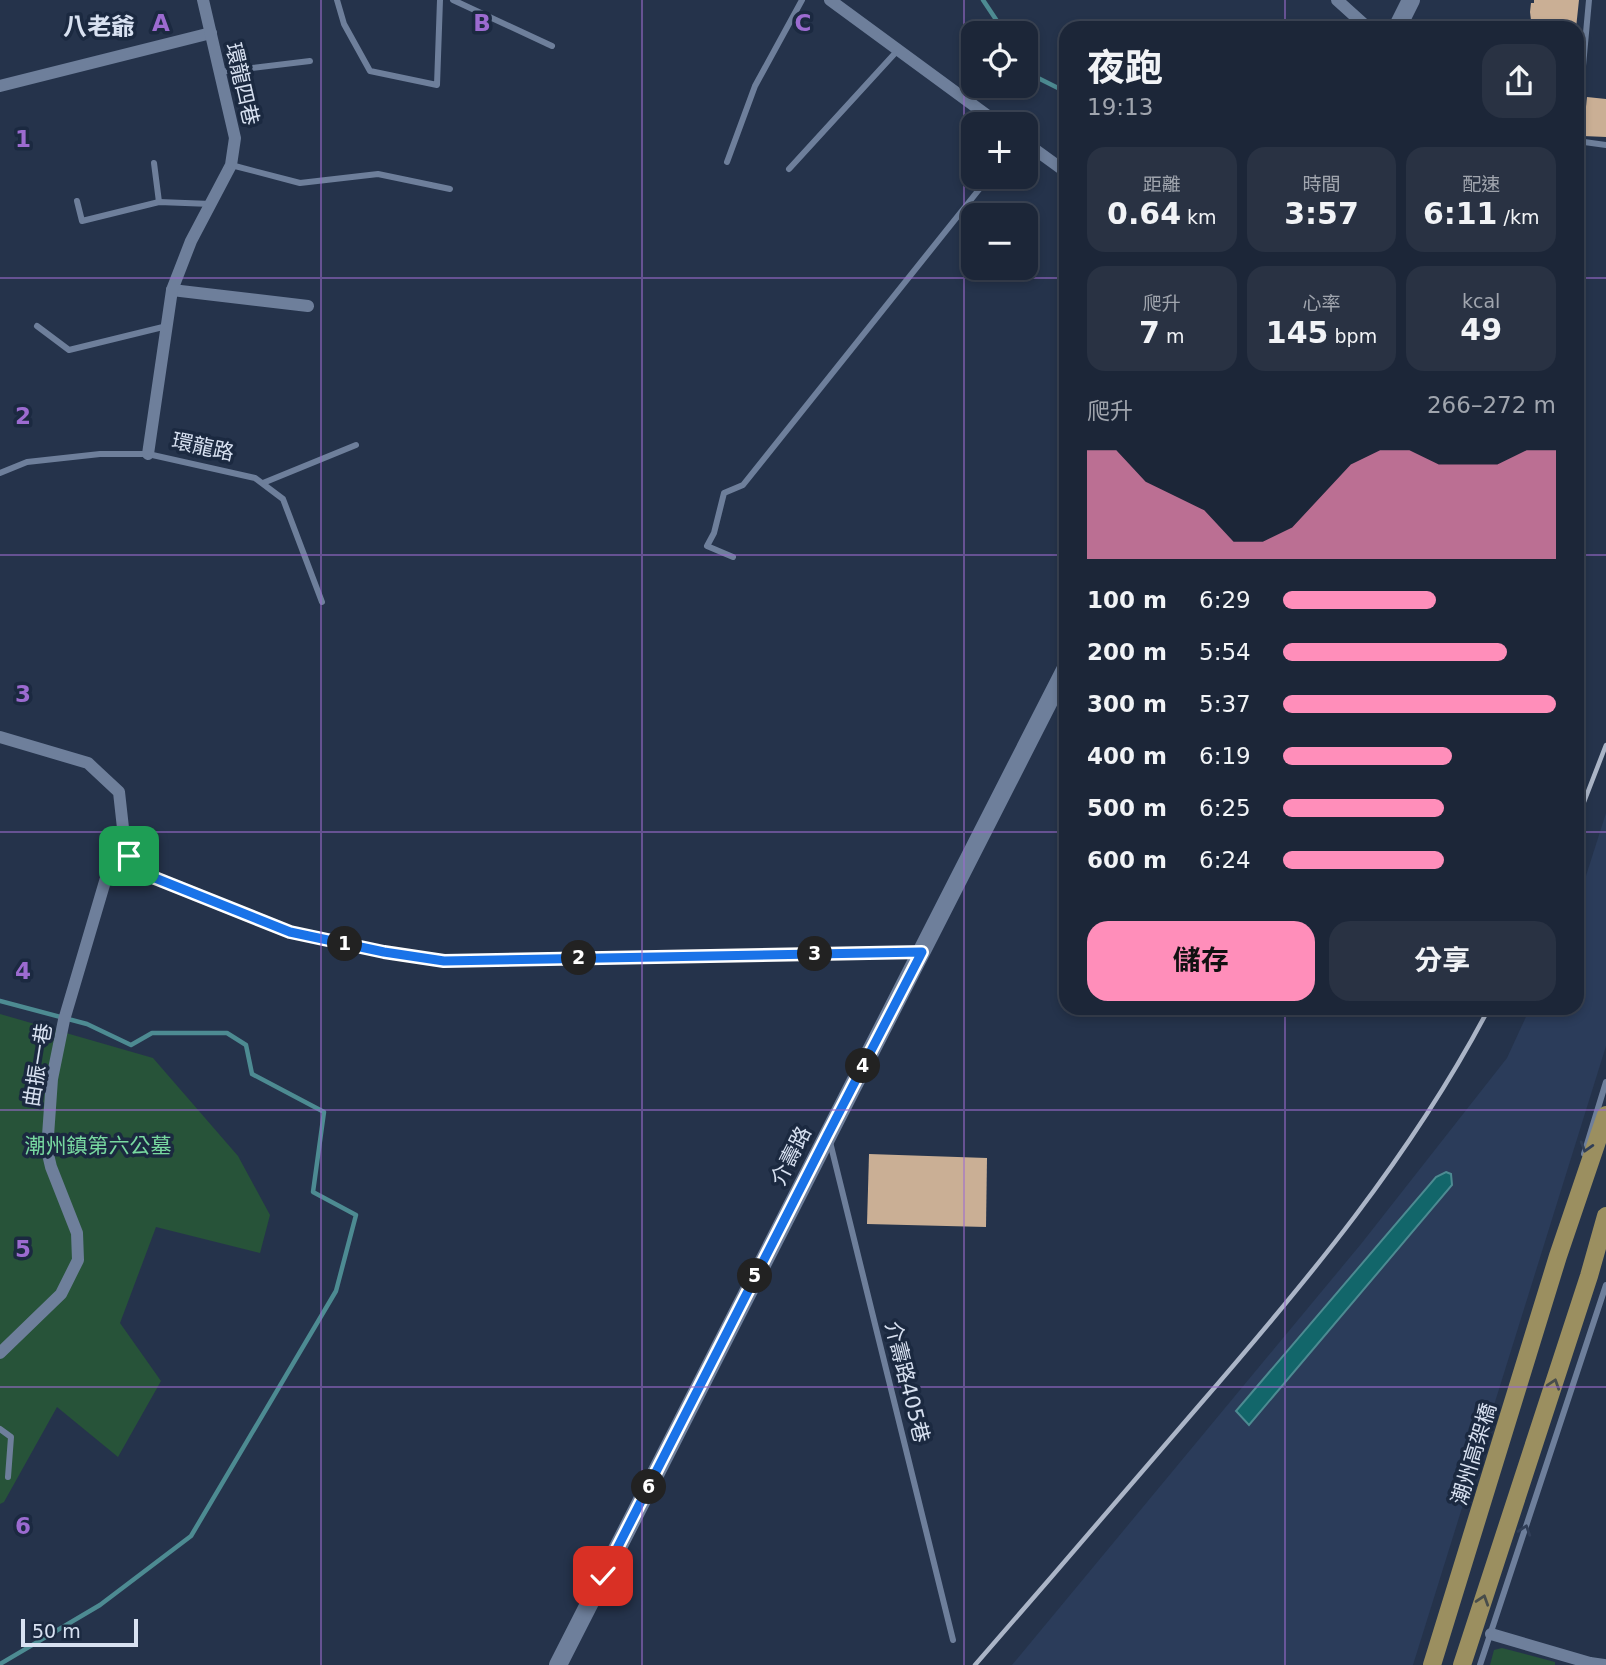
<!DOCTYPE html>
<html lang="zh-TW">
<head>
<meta charset="utf-8">
<style>
  body { margin:0; font-family:"DejaVu Sans","Noto Sans TC",sans-serif; background:#293243; color:#f1f3f6; height:100vh; display:flex; flex-direction:column; font-size:26px; white-space:nowrap }
  * { box-sizing:border-box; margin:0 }
  p { font-size:23px; color:#a0a5ae }
  .icon { flex:none; width:38px; height:38px; fill:none; stroke:currentColor; stroke-width:2; stroke-linecap:round; stroke-linejoin:round }
  .map { position:relative; flex:1; overflow:hidden }
  .drawer { position:absolute; left:1059px; top:21px; width:525px; height:994px; display:flex; flex-direction:column; background:#1c2638; border-radius:21px; box-shadow:0 4px 10px #0003,0 0 0 2px #3a4353 }
  .drawer>* { flex:none }
  .controls { position:absolute; left:961px; top:21px; display:grid; gap:14px }
  .controls a { display:grid; place-items:center; width:77px; height:77px; border-radius:14px; background:#1c2638; box-shadow:0 4px 10px #0003,0 0 0 2px #3a4353; font-size:35px }
  .scale { position:absolute; left:21px; bottom:18px; width:117px; box-sizing:border-box; padding-left:7px; border:4px solid #d8e1f1; border-top:0; font-size:19px; line-height:24px; white-space:nowrap; color:#d8e1f1; -webkit-text-stroke:5px #1b2940; paint-order:stroke }
  .pin { position:absolute; display:grid; place-items:center; width:60px; height:60px; color:#fff; margin:-30px; border-radius:14px; box-shadow:0 4px 10px #0006 }
  .km { position:absolute; width:35px; height:35px; margin:-18px; border-radius:50%; background:#222; color:#fff; font-size:19px; line-height:35px; text-align:center }
  .round { display:grid; place-items:center; flex:none; width:74px; height:74px; border-radius:21px; background:#293243 }
  .headline { display:flex; align-items:center; justify-content:space-between; height:119px; padding:0 28px }
  h1 { font-size:38px; font-weight:700; line-height:52px }
  .figures { display:grid; grid-template-columns:repeat(3,1fr); gap:10px; height:119px; padding:7px 28px }
  .figures div { display:grid; align-content:center; border-radius:18px; background:#293243; text-align:center }
  .figures b { font-size:30px; font-weight:700 }
  .figures small { font-size:19px; font-weight:400 }
  .figures p { font-size:19px }
  .chart { height:196px; padding:14px 28px }
  .chart p { display:flex; justify-content:space-between }
  .chart svg { width:100%; height:126px; margin-top:7px; fill:#ff8eba; opacity:.7 }
  .button { display:flex; gap:14px; margin-top:auto; padding:14px 28px }
  .button a { flex:1; height:80px; border-radius:21px; background:#ff8eba; color:#111; font-size:28px; font-weight:700; line-height:80px; text-align:center }
  .button a+a { background:#293243; color:#f1f3f6 }
  ul { padding:0 28px; list-style:none; font-size:23px }
  li { display:grid; grid-template-columns:112px 84px 1fr; align-items:center; height:52px }
  li i { height:18px; border-radius:9px; background:#ff8eba }
  .map>svg:first-child { display:block }
  .built { fill:#2b3c5a }
  .green { fill:#275339 }
  .water { fill:#12666a; stroke:#4d8b92; stroke-width:2 }
  .lines { fill:none; stroke-linecap:round; stroke-linejoin:round }
  .stream { stroke:#4d8b92; stroke-width:4.5 }
  .building { fill:#caaf95 }
  .service { stroke:#6e7f9b; stroke-width:6 }
  .minor { stroke:#6e7f9b; stroke-width:12 }
  .secondary { stroke:#6e7f9b; stroke-width:18 }
  .primary { stroke:#9b8f60; stroke-width:18 }
  .rail { stroke:#abb5c7; stroke-width:4.5 }
  .oneway { stroke:#303e57 }
  .oneway2 { stroke:#484d4b }
  .route-casing { stroke:#fff; stroke-width:14 }
  .route { stroke:#1a73e8; stroke-width:9 }
  .grid { fill:none; stroke:#9c6bd0; stroke-width:2; stroke-opacity:0.55 }
  .labels { text-anchor:middle; stroke-width:7; stroke-linejoin:round; paint-order:stroke }
  .street-label { font-size:21px; fill:#d8e1f1; stroke:#1b2940 }
  .park-label { font-size:21px; fill:#78d9a0; stroke:#1b2940 }
  .quarter-label { font-size:24px; font-weight:bold; fill:#d8e1f1; stroke:#1b2940 }
  .grid-label { font-size:23px; text-anchor:middle; font-weight:bold; fill:#9c6bd0; stroke:#1b2940; stroke-width:7; stroke-linejoin:round; paint-order:stroke }
</style>
</head>
<body>
<div class="map">
<svg width="1606" height="1665" viewBox="0 0 1606 1665">
  <rect width="100%" height="100%" fill="#25334b"/>
  <!-- built -->
  <polygon class="built" points="1606,813 1606,1046 1413,1665 1012,1665 1361,1244 1507,1058 1530,1008 1577,1008 1577,904"/>
  <!-- green -->
  <g class="green">
    <polygon points="0,1014 153,1058 238,1156 270,1215 260,1253 156,1227 120,1323 161,1381 118,1457 57,1407 4,1502 0,1504"/>
    <polygon points="1502,1648 1555,1662 1555,1665 1490,1665 1494,1650"/>
  </g>
  <!-- water -->
  <polygon class="water" points="1446,1172 1451,1174 1452,1185 1249,1425 1236,1411 1436,1177"/>
  <g class="lines">
    <!-- stream -->
    <g class="stream">
      <polyline points="983,0 1005,33"/>
      <polyline points="1026,65 1032,75 1066,92"/>
      <polyline points="0,1001 87,1024 131,1045 152,1033 227,1033 246,1045 252,1074 324,1112 313,1192 356,1215 336,1291 191,1536 100,1605 0,1664"/>
    </g>
  </g>
  <!-- building -->
  <g class="building">
    <polygon points="1534,0 1579,0 1576,28 1532,28 1530,12 1531,3 1534,3"/>
    <polygon points="1587,97 1606,99 1606,137 1583,136"/>
    <polygon points="869,1154 987,1158 986,1227 867,1224"/>
  </g>
  <g class="lines">
    <!-- service -->
    <g class="service">
      <polyline points="337,0 344,24 370,71 437,85 440,0"/>
      <polyline points="453,0 552,46"/>
      <polyline points="219,72 310,61"/>
      <polyline points="1577,132 1589,0"/>
      <polyline points="1577,141 1606,145"/>
      <polyline points="727,162 755,86 802,0"/>
      <polyline points="154,163 159,202"/>
      <polyline points="231,165 300,183 378,174 450,189"/>
      <polyline points="789,169 897,51"/>
      <polyline points="77,201 82,221 159,202 211,204"/>
      <polyline points="37,326 69,350 167,326"/>
      <polyline points="0,473 27,462 100,454 148,454 255,478 283,499 322,602"/>
      <polyline points="263,483 356,445"/>
      <polyline points="733,557 707,546 714,533 724,493 743,485 989,177"/>
      <polyline points="830,1142 953,1640"/>
      <polyline points="1584,1154 1606,1082"/>
      <polyline points="0,1429 11,1437 8,1477"/>
      <polyline points="1480,1665 1606,1285"/>
    </g>
    <!-- minor -->
    <g class="minor">
      <polyline points="830,0 999,124"/>
      <polyline points="1337,0 1368,28"/>
      <polyline points="0,86 211,33"/>
      <polyline points="1026,143 1066,172"/>
      <polyline points="172,290 308,306"/>
      <polyline points="148,454 172,290 191,241 231,165 235,138 203,0"/>
      <polyline points="0,737 88,763 119,792 123,828 129,856 150,876 290,932 384,952 444,961 922,952"/>
      <polyline points="0,1353 61,1294 78,1260 77,1233 51,1167 47,1150 52,1079 64,1020 106,878 115,854 126,845"/>
      <polyline points="1491,1634 1590,1663 1604,1665"/>
    </g>
    <!-- secondary -->
    <g class="secondary">
      <polyline points="1397,28 1411,0"/>
      <polyline points="558,1665 1066,668"/>
    </g>
    <!-- primary -->
    <g class="primary">
      <polyline points="1432,1665 1558,1256 1606,1115"/>
      <polyline points="1462,1665 1589,1276 1606,1216"/>
    </g>
    <!-- rail -->
    <g class="rail">
      <polyline points="1577,820 1606,745"/>
      <path d="M975,1665C1049,1580 1123,1494 1196,1409C1306,1282 1411,1157 1489,1008"/>
    </g>
  </g>
  <!-- one-way arrows -->
  <defs><path id="oneway-chevron" d="M-2-3.5L2.5 0L-2 3.5" fill="none" stroke-width="1.6" stroke-linecap="round" stroke-linejoin="round" transform="scale(1.75)"/></defs>
  <g class="oneway">
    <use href="#oneway-chevron" transform="translate(1586 1147) rotate(107)"/>
    <use href="#oneway-chevron" transform="translate(1525 1530) rotate(-72)"/>
  </g>
  <g class="oneway2">
    <use href="#oneway-chevron" transform="translate(1554 1384) rotate(-72)"/>
    <use href="#oneway-chevron" transform="translate(1483 1600) rotate(-72)"/>
  </g>
  <g class="lines">
    <!-- route casing -->
    <g class="route-casing">
      <polyline id="route" points="129,856 150,876 290,932 384,952 444,961 922,952 828,1134 603,1576"/>
    </g>
    <!-- route -->
    <use href="#route" class="route"/>
  </g>
  <!-- grid -->
  <path class="grid" d="M321,0V1665M642,0V1665M964,0V1665M1285,0V28M0,278H1066M1577,278H1606M0,555H1066M1577,555H1606M0,832H1066M1577,832H1606M1285,1008V1665M0,1110H1606M0,1387H1606"/>
  <g class="labels">
    <!-- street labels -->
    <g class="street-label">
      <text transform="translate(242 84) rotate(77)" y="7">環龍四巷</text>
      <text transform="translate(203 447) rotate(12)" y="7">環龍路</text>
      <text transform="translate(38 1065) rotate(-81)" y="7">曲振一巷</text>
      <text transform="translate(791 1156) rotate(-63)" y="7">介壽路</text>
      <text transform="translate(907 1382) rotate(76)" y="7">介壽路405巷</text>
      <text transform="translate(1474 1454) rotate(-73)" y="7">潮州高架橋</text>
    </g>
    <!-- park labels -->
    <g class="park-label">
      <text x="98" y="1153">潮州鎮第六公墓</text>
    </g>
    <!-- quarter labels -->
    <g class="quarter-label">
      <text x="99" y="35">八老爺</text>
    </g>
  </g>
  <g class="grid-label">
    <text x="161" y="31">A</text>
    <text x="482" y="31">B</text>
    <text x="803" y="31">C</text>
    <text x="23" y="147">1</text>
    <text x="23" y="424">2</text>
    <text x="23" y="702">3</text>
    <text x="23" y="979">4</text>
    <text x="23" y="1257">5</text>
    <text x="23" y="1534">6</text>
  </g>
</svg>
<div class="controls">
<a><svg class="icon" aria-label="locate" viewBox="0 0 24 24"><circle cx="12" cy="12" r="6"/><path d="M12 2v4M12 18v4M2 12h4M18 12h4"/></svg></a>
<a>+</a>
<a>−</a>
</div>
<div class="scale">50 m</div>
<div class="pin" style="left:129px;top:856px;background:#1e9e55"><svg class="icon" aria-label="arrive" viewBox="0 0 24 24"><path d="M6 21V4h12l-3 4 3 4H6"/></svg></div>
<div class="pin" style="left:603px;top:1576px;background:#d93025"><svg class="icon" aria-label="check" viewBox="0 0 24 24"><path d="M5 12l5 5 9-10"/></svg></div>
<b class="km" style="left:345px;top:944px">1</b>
<b class="km" style="left:579px;top:958px">2</b>
<b class="km" style="left:815px;top:954px">3</b>
<b class="km" style="left:863px;top:1066px">4</b>
<b class="km" style="left:755px;top:1276px">5</b>
<b class="km" style="left:649px;top:1487px">6</b>
<section class="drawer">
<div class="headline"><div><h1>夜跑</h1><p>19:13</p></div><a class="round"><svg class="icon" aria-label="share" viewBox="0 0 24 24"><path d="M12 15V3M7 8l5-5 5 5M5 13v7h14v-7"/></svg></a></div>
<div class="figures">
<div><p>距離</p><b>0.64<small> km</small></b></div>
<div><p>時間</p><b>3:57</b></div>
<div><p>配速</p><b>6:11<small> /km</small></b></div>
</div>
<div class="figures">
<div><p>爬升</p><b>7<small> m</small></b></div>
<div><p>心率</p><b>145<small> bpm</small></b></div>
<div><p>kcal</p><b>49</b></div>
</div>
<div class="chart"><p><span>爬升</span>266–272 m</p>
<svg viewBox="0 0 160 44" preserveAspectRatio="none"><path d="M0 44V6L10 6L20 17L30 22L40 27L50 38L60 38L70 33L80 22L90 11L100 6L110 6L120 11L130 11L140 11L150 6L160 6V44z"/></svg>
</div>
<ul>
<li><b>100 m</b>6:29<i style="width:56%"></i></li>
<li><b>200 m</b>5:54<i style="width:82%"></i></li>
<li><b>300 m</b>5:37<i style="width:100%"></i></li>
<li><b>400 m</b>6:19<i style="width:62%"></i></li>
<li><b>500 m</b>6:25<i style="width:59%"></i></li>
<li><b>600 m</b>6:24<i style="width:59%"></i></li>
</ul>
<div class="button"><a>儲存</a><a>分享</a></div>
</section>
</div>
</body>
</html>
